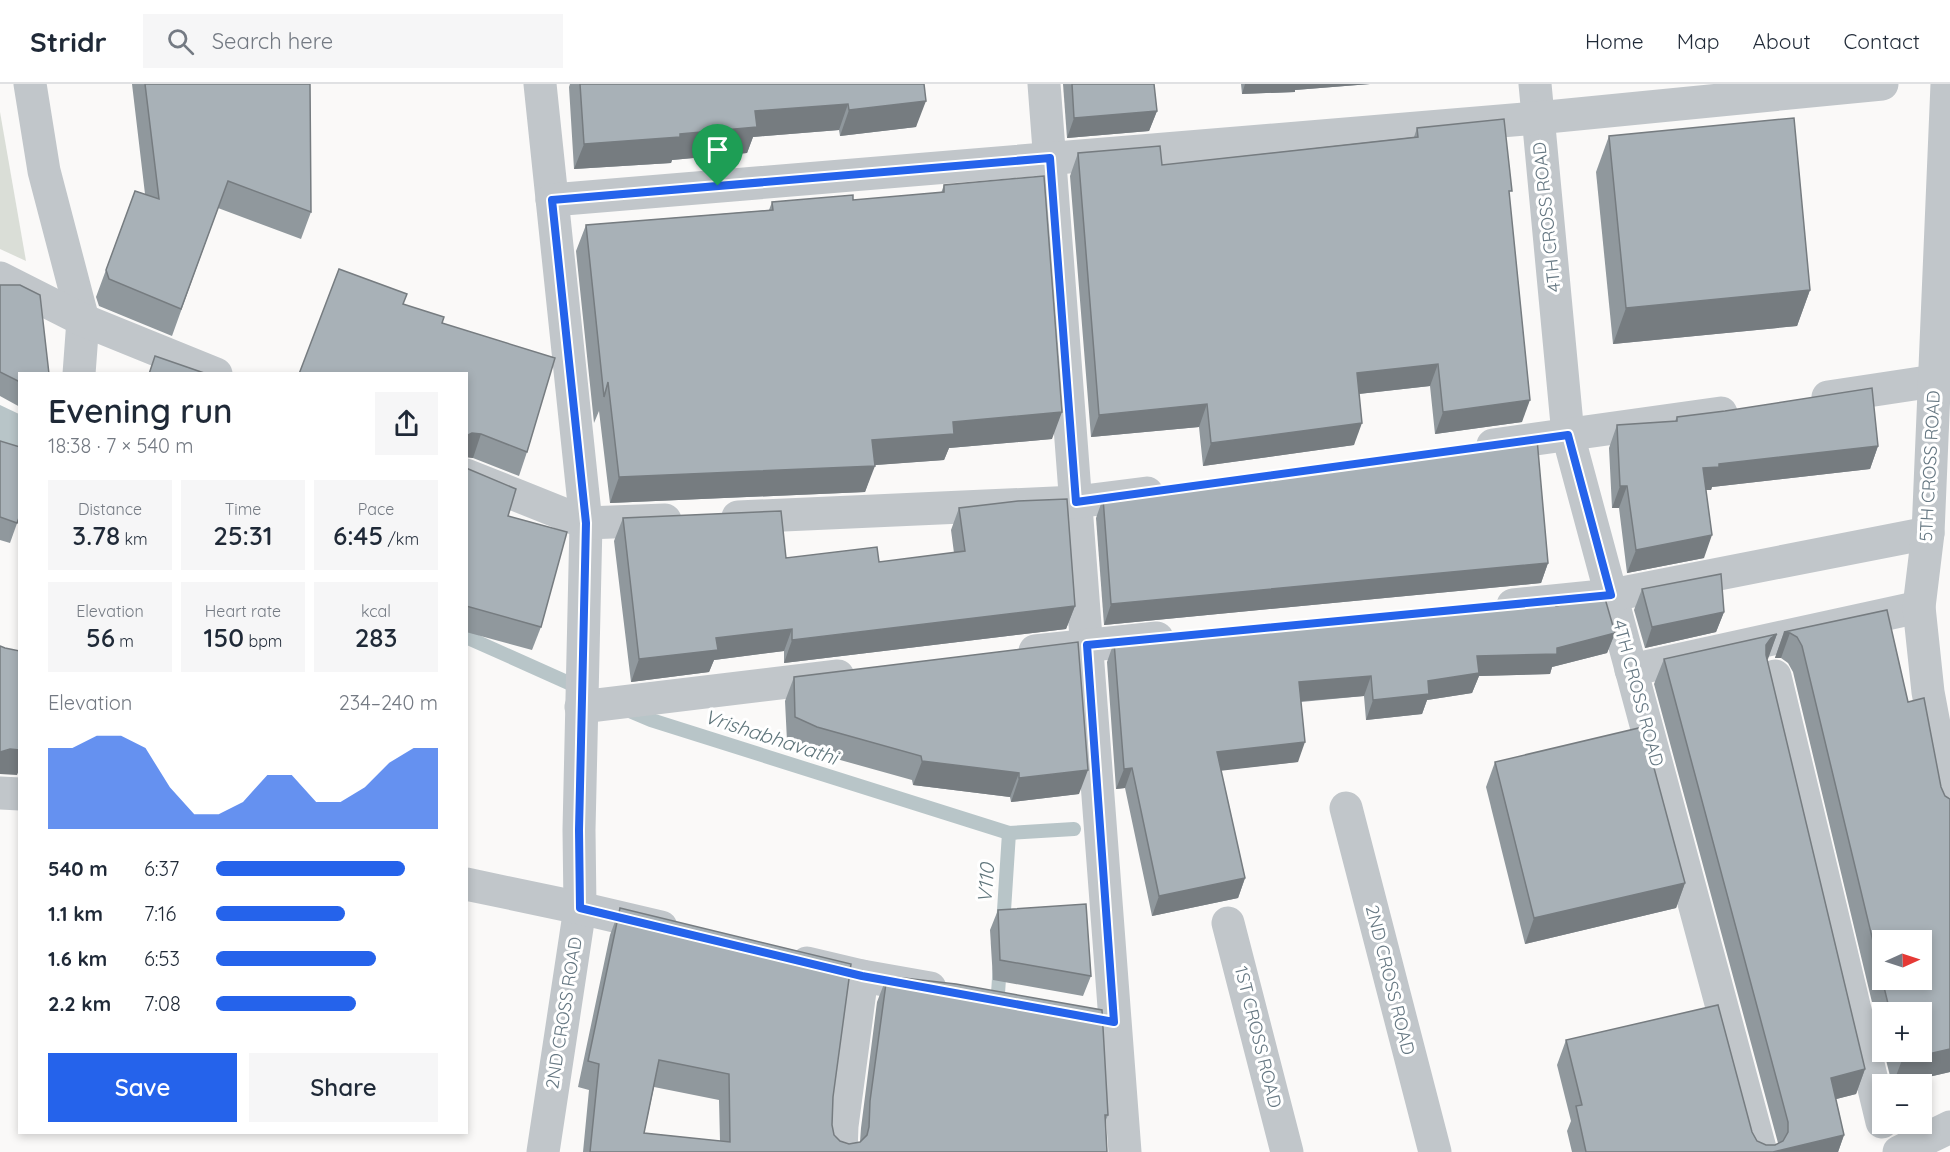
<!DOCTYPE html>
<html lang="en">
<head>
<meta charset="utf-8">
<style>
  body { margin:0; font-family:Quicksand,sans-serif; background:#f6f6f7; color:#1f2937; height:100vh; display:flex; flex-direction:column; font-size:22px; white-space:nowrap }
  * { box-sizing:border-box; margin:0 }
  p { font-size:20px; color:#747a83 }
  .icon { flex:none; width:33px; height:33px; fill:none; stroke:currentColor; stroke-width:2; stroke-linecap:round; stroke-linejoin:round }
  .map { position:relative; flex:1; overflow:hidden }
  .details { position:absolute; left:18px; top:288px; width:450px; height:762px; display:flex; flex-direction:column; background:#fff; border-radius:0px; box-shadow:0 3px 9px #0003 }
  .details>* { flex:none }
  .needle { width:39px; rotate:87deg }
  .buttons { position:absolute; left:1872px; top:846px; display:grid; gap:12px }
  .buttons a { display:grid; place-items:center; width:60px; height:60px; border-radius:0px; background:#fff; box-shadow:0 3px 9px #0003; font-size:30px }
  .pin { position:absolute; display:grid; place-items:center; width:51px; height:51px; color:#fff; margin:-62px -26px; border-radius:50% 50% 50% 0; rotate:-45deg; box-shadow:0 0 6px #0007 }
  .pin .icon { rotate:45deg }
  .round { display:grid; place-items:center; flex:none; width:63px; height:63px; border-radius:0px; background:#f6f6f7 }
  .summary { display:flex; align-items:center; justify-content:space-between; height:102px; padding:0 30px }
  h1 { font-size:33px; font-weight:600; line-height:45px }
  .stats { display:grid; grid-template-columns:repeat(3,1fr); gap:9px; height:102px; padding:6px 30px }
  .stats div { display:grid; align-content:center; border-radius:0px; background:#f6f6f7; text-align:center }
  .stats b { font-size:26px; font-weight:600 }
  .stats small { font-size:16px; font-weight:400 }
  .stats p { font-size:16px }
  .chart { height:168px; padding:12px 30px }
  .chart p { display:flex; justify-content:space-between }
  .chart svg { width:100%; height:108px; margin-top:6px; fill:#2563eb; opacity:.7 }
  .primary-button { display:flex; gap:12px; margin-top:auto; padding:12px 30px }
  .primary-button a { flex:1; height:69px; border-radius:0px; background:#2563eb; color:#fff; font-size:24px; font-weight:600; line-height:69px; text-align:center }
  .primary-button a+a { background:#f6f6f7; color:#1f2937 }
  ul { padding:0 30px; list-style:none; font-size:20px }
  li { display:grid; grid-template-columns:96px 72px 1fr; align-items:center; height:45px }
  li i { height:15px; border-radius:8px; background:#2563eb }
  header { display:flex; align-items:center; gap:36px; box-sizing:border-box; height:84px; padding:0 30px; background:#fff; border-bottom:2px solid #e0e1e3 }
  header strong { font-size:28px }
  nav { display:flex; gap:33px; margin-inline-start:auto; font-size:21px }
  .search { width:420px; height:54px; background:#f6f6f7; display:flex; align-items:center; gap:15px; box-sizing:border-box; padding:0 21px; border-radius:0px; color:#747a83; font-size:22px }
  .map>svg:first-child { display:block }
  .green { fill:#daded7 }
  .water { fill:#b8c5c8 }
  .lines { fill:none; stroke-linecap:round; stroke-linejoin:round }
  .stream { stroke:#b8c5c8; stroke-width:14 }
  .minor { stroke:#c1c6ca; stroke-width:33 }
  .tertiary { stroke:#c1c6ca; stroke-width:33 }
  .wall { fill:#90989d; fill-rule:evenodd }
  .shaded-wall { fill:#767c80 }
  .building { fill:#a8b1b7; stroke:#767c80; stroke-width:1.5; fill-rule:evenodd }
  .route-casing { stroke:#fff; stroke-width:12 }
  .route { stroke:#2563eb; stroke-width:8 }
  .labels { text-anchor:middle; stroke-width:6; stroke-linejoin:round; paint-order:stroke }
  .street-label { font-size:18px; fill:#657782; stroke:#fff }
  .water-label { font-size:20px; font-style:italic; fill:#60767c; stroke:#fff }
</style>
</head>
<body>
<header>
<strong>Stridr</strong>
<div class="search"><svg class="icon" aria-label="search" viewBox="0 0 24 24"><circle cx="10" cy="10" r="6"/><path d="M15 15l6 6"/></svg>Search here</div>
<nav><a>Home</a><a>Map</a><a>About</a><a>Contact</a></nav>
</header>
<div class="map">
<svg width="1950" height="1068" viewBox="0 0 1950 1068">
  <rect width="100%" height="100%" fill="#faf9f8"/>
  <!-- green -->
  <polygon class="green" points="0,28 26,177 0,165"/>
  <!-- water -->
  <polygon class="water" points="0,321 19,330 19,376 0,367"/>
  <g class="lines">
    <!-- stream -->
    <g class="stream">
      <polyline points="466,553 580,604"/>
      <polyline points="625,625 651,636 1009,749 1074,745"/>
      <polyline points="1003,842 1009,749"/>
      <polyline points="997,925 1000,879"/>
    </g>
    <!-- minor -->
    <g class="minor">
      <polyline points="30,0 44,87 83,236 79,290"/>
      <polyline points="540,0 586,439 579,746 580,824 543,1068"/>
      <polyline points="1044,0 1125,1068"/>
      <polyline points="1535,0 1568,351 1761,1068"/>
      <polyline points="552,116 1537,34 1882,0"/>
      <polyline points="0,194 83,236 216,290"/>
      <polyline points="1828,313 1934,297"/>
      <polyline points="1493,361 1721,329"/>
      <polyline points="466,391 586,439 665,436"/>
      <polyline points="738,433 1076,418 1147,409"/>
      <polyline points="1513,521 1612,511 1928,449"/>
      <polyline points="1035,567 1157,554"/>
      <polyline points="1631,586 1919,523"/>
      <polyline points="1775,592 1882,1038"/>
      <polyline points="581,623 838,592"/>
      <polyline points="0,709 20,710"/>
      <polyline points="1346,724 1435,1068"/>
      <polyline points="466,800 580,824 661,843"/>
      <polyline points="1228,839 1287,1068"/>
      <polyline points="807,879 862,892 930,904"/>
      <polyline points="841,1068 842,1042 862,892"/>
    </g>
    <!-- tertiary -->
    <g class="tertiary">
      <polyline points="1947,0 1928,449 1919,523 1928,608 1950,725"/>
      <polyline points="1899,1068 1950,1043"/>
    </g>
  </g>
  <!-- wall -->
  <g class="wall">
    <polygon points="132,0 310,0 311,128 301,155 218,124 172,252 99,222 96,213 135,107 145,110"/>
    <polygon points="570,0 924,0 916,43 840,52 839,46 753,53 747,69 672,76 671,79 574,85 569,3"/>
    <polygon points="1063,0 1154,0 1157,27 1149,47 1067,54"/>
    <polygon points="1241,0 1370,0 1295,6 1295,8 1242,10"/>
    <polygon points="1417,44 1509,114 1522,338 1435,350 1430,302 1359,310 1354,361 1203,382 1199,343 1091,353 1070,92 1078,69 1162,81 1414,53"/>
    <polygon points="1609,52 1810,206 1797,242 1613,260 1596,88"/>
    <polygon points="944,101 1052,355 949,364 944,376 874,381 865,408 610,419 599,327 594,339 576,167 586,141 769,126 772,118 853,116 941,109"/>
    <polygon points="0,201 20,290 20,323 0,312"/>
    <polygon points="403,220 442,239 527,368 519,392 473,374 466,373 466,290"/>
    <polygon points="1677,333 1878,362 1870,385 1712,403 1711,406 1706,406 1704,474 1627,489 1619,424 1612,424 1609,364 1617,341 1675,337"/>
    <polygon points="0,357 20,431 10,459 0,456"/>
    <polygon points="466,384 508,432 541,543 532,566 466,548"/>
    <polygon points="1103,414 1548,479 1541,499 1104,541 1096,434"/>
    <polygon points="959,424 1075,522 1066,545 784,579 784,567 714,576 709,588 631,598 614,457 623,434 786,474 879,478 954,469 951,446"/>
    <polygon points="1642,505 1724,528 1716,548 1645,564 1634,526"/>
    <polygon points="1556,522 1615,549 1607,569 1552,583 1550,590 1479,592 1472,609 1427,616 1422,630 1366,636 1364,612 1301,618 1298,678 1221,686 1245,794 1238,814 1152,832 1125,704 1116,705 1107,578 1114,558"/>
    <path d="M1887,526L1908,618L1924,614L1941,703L1945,712L1950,715V988L1898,1000H1892L1884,968H1922V928H1882V960L1793,588L1788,579L1781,574H1775L1784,548ZM1882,856H1922V896H1882Z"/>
    <polygon points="1777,550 1767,576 1865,985 1856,1010 1836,1015 1844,1051 1838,1068 1572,1068 1567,1047 1571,1037 1557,981 1566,956 1752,1048 1757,1057 1766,1061 1775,1061 1778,1059 1654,600 1664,575"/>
    <polygon points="794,593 1079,710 1011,718 1010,713 913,701 912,696 808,667 787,657 785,617"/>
    <polygon points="1495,678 1685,799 1676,824 1525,860 1486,703"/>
    <path d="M620,824L833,1013L832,1041L834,1051L840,1057L849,1060L860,1058L861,1044L877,918L887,892L1108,1031L1105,1038L1107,1068H583L589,1006L578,1003L610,851ZM654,1003L719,1016L720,1057L644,1049Z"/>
    <polygon points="998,826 1091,892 1083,912 993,896 990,846"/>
  </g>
  <!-- shaded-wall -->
  <g class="shaded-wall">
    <polygon points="1245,0 1370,0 1295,6 1295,8 1242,10"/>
    <polygon points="926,17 916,43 840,52 849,26"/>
    <polygon points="848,20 839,46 753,53 747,69 672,76 671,79 574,85 584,60 680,50 755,27"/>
    <polygon points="1157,27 1149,47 1067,54 1074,34"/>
    <polygon points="1810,206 1797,242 1613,260 1626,224"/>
    <polygon points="1438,280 1430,302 1349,311 1357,289"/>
    <polygon points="1530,316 1522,338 1435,350 1443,328"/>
    <polygon points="1207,320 1199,343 1091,353 1099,331"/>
    <polygon points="1062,328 1052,355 949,364 944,376 863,382 872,356 953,338"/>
    <polygon points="1362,339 1354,361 1203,382 1211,359"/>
    <polygon points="472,349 481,350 473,374 466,373 466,352"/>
    <polygon points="1878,362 1870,385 1712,403 1711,406 1695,406 1703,384 1719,380"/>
    <polygon points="875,382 865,408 610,419 619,393"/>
    <polygon points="1620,402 1627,402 1619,424 1612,424"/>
    <polygon points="1712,451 1704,474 1627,489 1636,466"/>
    <polygon points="1548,479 1541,499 1104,541 1111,520"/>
    <polygon points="1075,522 1066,545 784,579 792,556"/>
    <polygon points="1724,528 1716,548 1645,564 1652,543"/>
    <polygon points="792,545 784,567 714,576 709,588 631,598 639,575 716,554"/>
    <polygon points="1784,548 1790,549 1781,574 1775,574"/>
    <polygon points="1615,549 1607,569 1552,583 1550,590 1479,592 1472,609 1427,616 1422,630 1366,636 1373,616 1428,597 1477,572 1557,564"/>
    <polygon points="1777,550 1768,575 1762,579 1766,561 1771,554"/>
    <polygon points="1371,592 1364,612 1291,618 1299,598"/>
    <polygon points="1305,658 1298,678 1210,688 1217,668"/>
    <polygon points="10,665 20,666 20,684 17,691 0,690 0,668"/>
    <polygon points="922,677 1019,689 1010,713 913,701"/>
    <polygon points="1132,684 1125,704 1116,705 1124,685"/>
    <polygon points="1088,686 1079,710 1011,718 1019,694"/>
    <polygon points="1245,794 1238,814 1152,832 1159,812"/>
    <polygon points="1685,799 1676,824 1525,860 1534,834"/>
    <polygon points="1950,965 1950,988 1898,1000 1893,1000 1902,976"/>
    <polygon points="1865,985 1856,1010 1821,1019 1831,994"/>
    <polygon points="1844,1051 1838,1068 1773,1068"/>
  </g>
  <!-- building -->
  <g class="building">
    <polygon points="145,0 310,0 311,128 228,97 181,225 109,195 106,186 135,107 159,115"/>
    <polygon points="580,0 924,0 926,17 849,26 848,20 755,27 757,43 680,50 680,53 584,60"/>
    <polygon points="1072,0 1154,0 1157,27 1074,34"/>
    <polygon points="1794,34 1810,206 1626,224 1609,52"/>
    <polygon points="1504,35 1512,107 1509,107 1530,316 1443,328 1438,280 1357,289 1362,339 1211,359 1207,320 1099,331 1078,69 1160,62 1162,81 1418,53 1417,44"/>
    <polygon points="1044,92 1062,328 953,338 954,350 872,356 875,382 619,393 608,298 604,313 586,141 773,126 772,118 853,111 853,116 944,108 944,101"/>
    <polygon points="339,185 407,210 403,220 444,233 442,239 555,274 527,368 481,350 472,349 466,352 466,290 299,290"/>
    <polygon points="0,201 20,201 40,211 49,290 20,290 20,298 0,288"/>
    <polygon points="155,272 207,290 149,290"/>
    <polygon points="1872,304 1878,362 1719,380 1719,383 1703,384 1712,451 1636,466 1627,402 1620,402 1617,341 1677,337 1677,333 1725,327"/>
    <polygon points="1537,355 1548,479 1111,520 1103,414"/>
    <polygon points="0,357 20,363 20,431 17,439 0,433"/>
    <polygon points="466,384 516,405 508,432 567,448 541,543 466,522"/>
    <polygon points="1067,415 1075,522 792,556 792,545 716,554 718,566 639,575 623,434 781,427 786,474 877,463 879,478 965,467 959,424 1018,417"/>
    <polygon points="1721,490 1724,528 1652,543 1642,505"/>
    <polygon points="1604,511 1615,549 1557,564 1557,570 1477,572 1479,589 1428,597 1429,610 1373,616 1371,592 1299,598 1305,658 1217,668 1245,794 1159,812 1132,684 1124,685 1114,558 1556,516 1556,522"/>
    <path d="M1887,526L1908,618L1924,614L1941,703L1945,712L1950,715V965L1902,976L1900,968H1922V928H1890L1802,562L1797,553L1790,549L1784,548ZM1882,856H1922V896H1882Z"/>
    <polygon points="1777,550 1771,554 1766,561 1766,571 1865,985 1831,994 1844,1051 1773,1068 1586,1068 1576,1022 1582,1021 1566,956 1718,921 1752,1048 1757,1057 1766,1061 1775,1061 1783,1057 1788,1048 1788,1038 1664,575"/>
    <polygon points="1078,558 1088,686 1019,694 1019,689 922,677 921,672 817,643 795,633 794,593"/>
    <polygon points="0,562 5,564 20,567 20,666 10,665 0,668"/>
    <polygon points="1643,643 1685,799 1534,834 1495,678"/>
    <polygon points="1086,820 1091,892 1000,876 998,826"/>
    <path d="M620,824L851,880L833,1013L832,1041L834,1051L840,1057L849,1060L860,1058L867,1051L869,1043L870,1017L887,892L956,900L1102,926L1108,1031H1105L1107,1068H590L599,980L588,977ZM659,976L729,990L730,1058L644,1049Z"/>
  </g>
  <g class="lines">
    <!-- route casing -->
    <g class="route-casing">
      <polygon id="route" points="1050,74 1076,418 1568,351 1611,511 1087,561 1114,938 862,892 580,824 579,746 586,439 552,116"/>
    </g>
    <!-- route -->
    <use href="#route" class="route"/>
  </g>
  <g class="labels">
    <!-- street labels -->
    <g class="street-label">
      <text transform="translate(1547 133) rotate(-96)" y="6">4TH CROSS ROAD</text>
      <text transform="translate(1930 382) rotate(-87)" y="6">5TH CROSS ROAD</text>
      <text transform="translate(1638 609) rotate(75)" y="6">4TH CROSS ROAD</text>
      <text transform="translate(1390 896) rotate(76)" y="6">2ND CROSS ROAD</text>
      <text transform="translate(564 929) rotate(-81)" y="6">2ND CROSS ROAD</text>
      <text transform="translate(1258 953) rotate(76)" y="6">1ST CROSS ROAD</text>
    </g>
    <!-- water labels -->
    <g class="water-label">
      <text transform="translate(771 653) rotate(18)" y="7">Vrishabhavathi</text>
      <text transform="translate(986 799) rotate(-86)" y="7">V110</text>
    </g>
  </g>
</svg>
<div class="buttons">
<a><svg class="needle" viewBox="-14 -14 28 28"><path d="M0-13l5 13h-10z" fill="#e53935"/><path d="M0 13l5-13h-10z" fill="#747a83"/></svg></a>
<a>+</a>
<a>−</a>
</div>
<div class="pin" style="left:718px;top:102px;background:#1e9e55"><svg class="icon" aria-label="arrive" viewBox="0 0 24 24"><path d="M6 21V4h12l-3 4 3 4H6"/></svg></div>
<section class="details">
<div class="summary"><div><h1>Evening run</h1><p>18:38 · 7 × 540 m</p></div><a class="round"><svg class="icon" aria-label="share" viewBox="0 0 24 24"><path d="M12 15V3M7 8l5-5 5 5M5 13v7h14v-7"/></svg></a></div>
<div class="stats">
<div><p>Distance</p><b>3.78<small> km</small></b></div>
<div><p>Time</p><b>25:31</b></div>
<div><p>Pace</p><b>6:45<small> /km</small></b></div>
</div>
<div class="stats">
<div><p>Elevation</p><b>56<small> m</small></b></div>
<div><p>Heart rate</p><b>150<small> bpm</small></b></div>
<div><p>kcal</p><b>283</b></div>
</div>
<div class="chart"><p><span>Elevation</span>234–240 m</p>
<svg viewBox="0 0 160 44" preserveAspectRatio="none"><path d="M0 44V11L10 11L20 6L30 6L40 11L50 27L60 38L70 38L80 33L90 22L100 22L110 33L120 33L130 27L140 17L150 11L160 11V44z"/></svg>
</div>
<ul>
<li><b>540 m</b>6:37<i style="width:85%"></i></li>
<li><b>1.1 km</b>7:16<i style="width:58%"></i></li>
<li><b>1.6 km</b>6:53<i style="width:72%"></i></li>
<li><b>2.2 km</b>7:08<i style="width:63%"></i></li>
</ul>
<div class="primary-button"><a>Save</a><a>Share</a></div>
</section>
</div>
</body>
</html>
